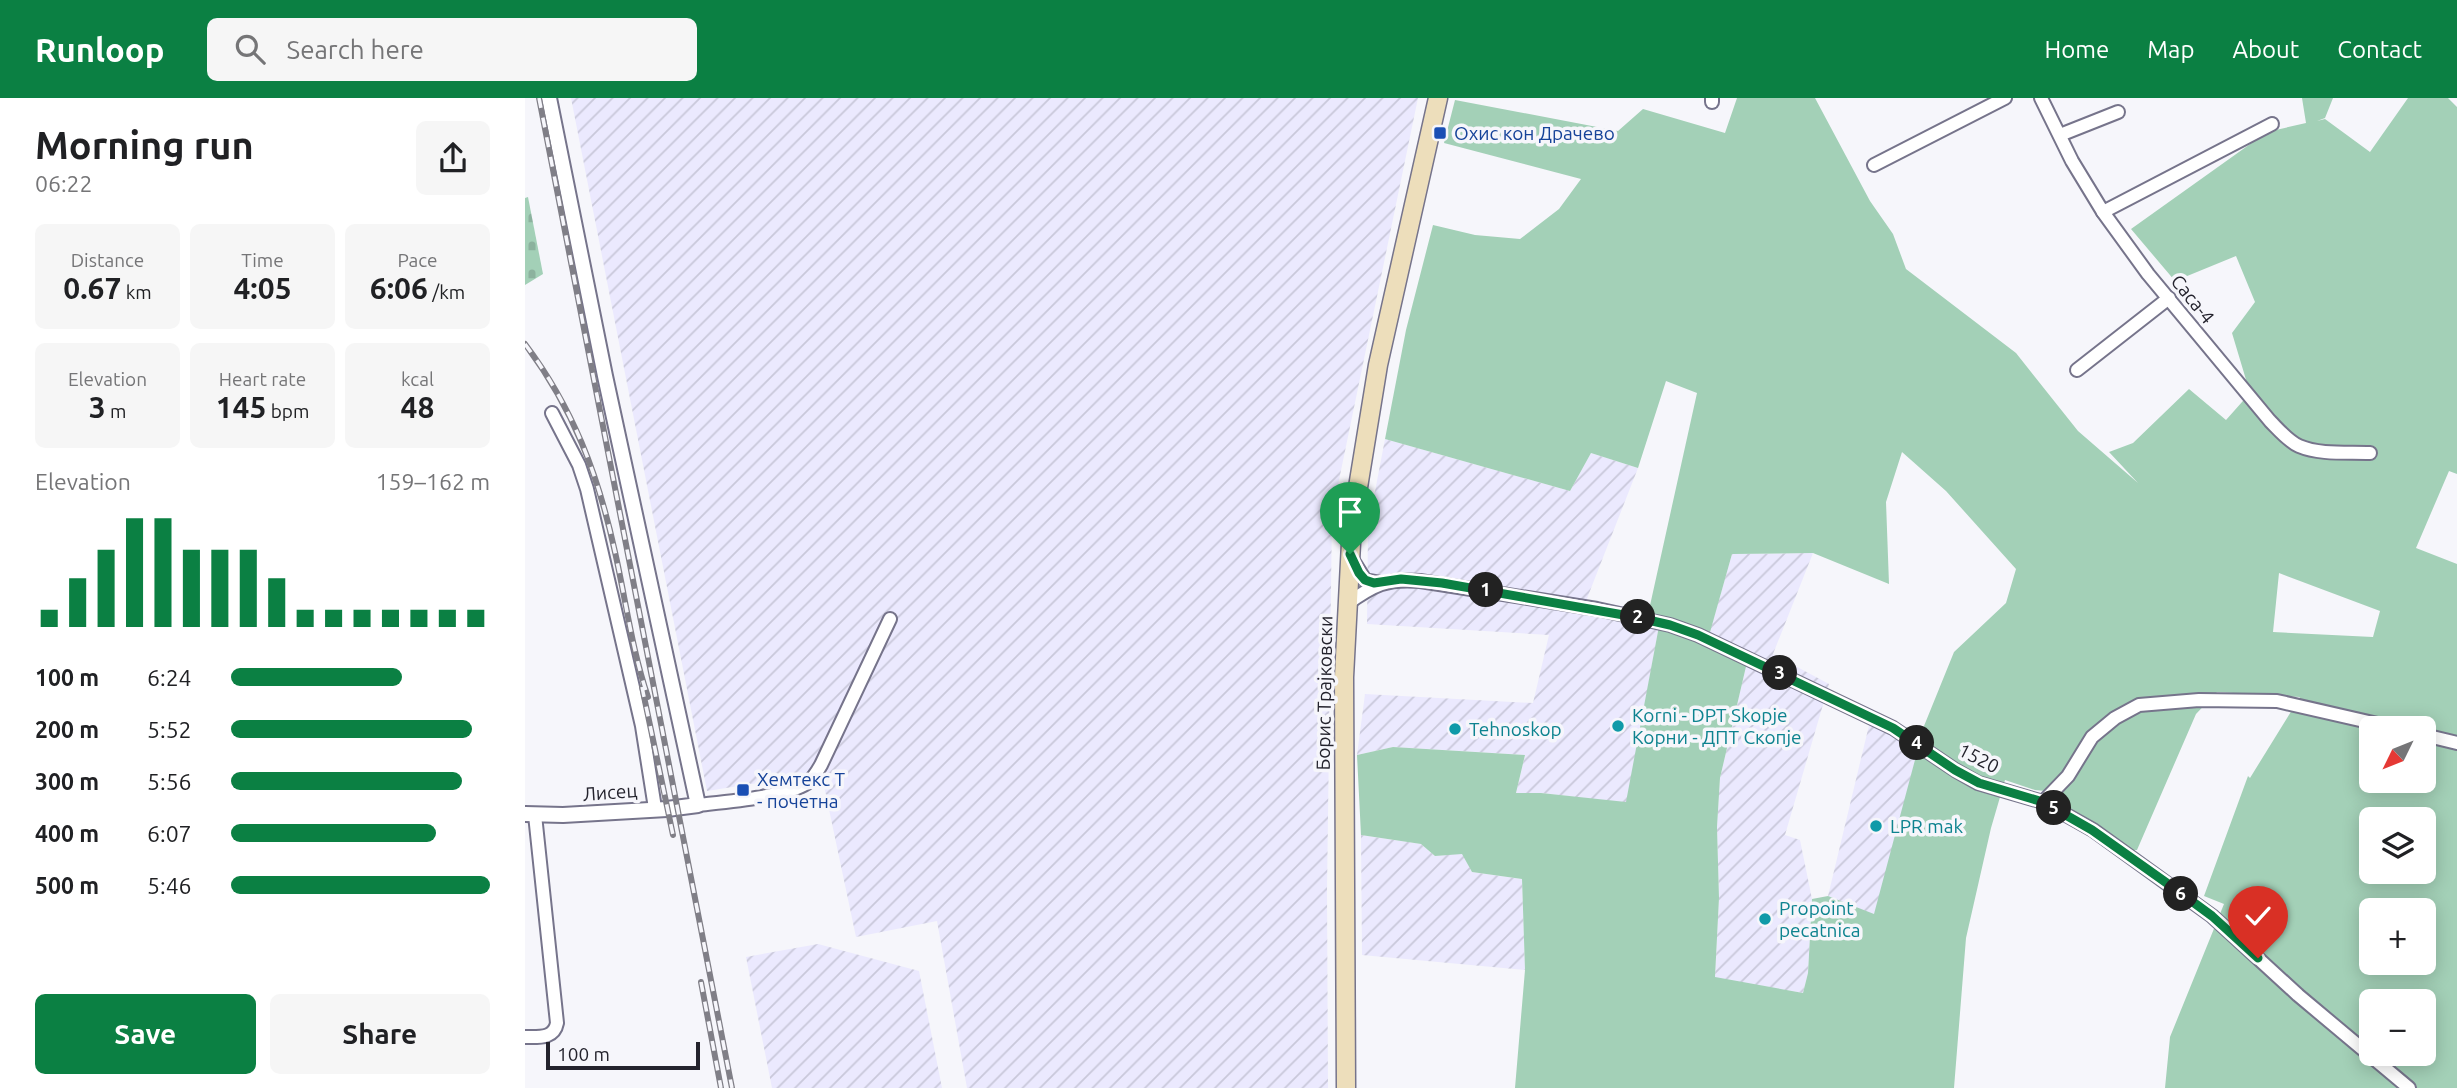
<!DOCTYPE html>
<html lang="en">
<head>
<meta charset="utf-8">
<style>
  body { margin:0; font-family:Ubuntu,sans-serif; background:#f6f6f6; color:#202124; height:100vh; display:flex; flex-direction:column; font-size:26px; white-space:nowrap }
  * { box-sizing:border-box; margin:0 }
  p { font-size:23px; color:#757577 }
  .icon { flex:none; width:38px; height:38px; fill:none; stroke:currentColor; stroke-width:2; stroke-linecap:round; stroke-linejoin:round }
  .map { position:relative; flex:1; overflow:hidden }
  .panel { display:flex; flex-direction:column; background:#fff; width:525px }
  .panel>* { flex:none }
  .needle { width:46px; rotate:227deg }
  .tools { position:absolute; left:1834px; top:618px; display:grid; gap:14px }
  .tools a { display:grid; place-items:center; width:77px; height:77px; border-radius:10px; background:#fff; box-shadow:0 4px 18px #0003; font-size:35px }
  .scale { position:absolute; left:21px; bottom:18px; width:154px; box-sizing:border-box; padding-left:7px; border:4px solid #24232d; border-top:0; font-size:19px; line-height:24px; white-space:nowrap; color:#24232d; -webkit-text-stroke:5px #f6f6fb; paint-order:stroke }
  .pin { position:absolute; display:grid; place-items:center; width:60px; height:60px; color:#fff; margin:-72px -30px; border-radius:50% 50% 50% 0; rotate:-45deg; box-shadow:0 0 7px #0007 }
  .pin .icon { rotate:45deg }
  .km { position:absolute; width:35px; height:35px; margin:-18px; border-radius:50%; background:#222; color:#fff; font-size:19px; line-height:35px; text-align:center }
  .round { display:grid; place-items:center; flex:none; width:74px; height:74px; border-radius:10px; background:#f6f6f6 }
  .overview { display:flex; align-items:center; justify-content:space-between; height:119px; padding:0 35px }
  h1 { font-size:38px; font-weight:600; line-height:52px }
  .figures { display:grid; grid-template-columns:repeat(3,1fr); gap:10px; height:119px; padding:7px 35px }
  .figures div { display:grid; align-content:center; border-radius:10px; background:#f6f6f6; text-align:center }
  .figures b { font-size:30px; font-weight:600 }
  .figures small { font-size:19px; font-weight:400 }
  .figures p { font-size:19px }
  .chart { height:196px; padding:14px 35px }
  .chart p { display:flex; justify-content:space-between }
  .chart svg { width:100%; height:126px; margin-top:7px; stroke:#0b8043; stroke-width:6 }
  .primary-button { display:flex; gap:14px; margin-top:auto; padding:14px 35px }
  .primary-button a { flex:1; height:80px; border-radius:10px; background:#0b8043; color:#fff; font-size:28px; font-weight:600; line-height:80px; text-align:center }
  .primary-button a+a { background:#f6f6f6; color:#202124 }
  ul { padding:0 35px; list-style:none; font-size:23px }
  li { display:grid; grid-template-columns:112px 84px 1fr; align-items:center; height:52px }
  li i { height:18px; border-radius:9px; background:#0b8043 }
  header { display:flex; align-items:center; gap:42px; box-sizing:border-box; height:98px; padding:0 35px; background:#0b8043; color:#fff }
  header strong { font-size:33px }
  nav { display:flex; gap:38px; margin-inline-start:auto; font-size:24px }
  .search { width:490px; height:63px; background:#f6f6f6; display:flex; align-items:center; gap:18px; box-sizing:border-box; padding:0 24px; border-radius:10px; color:#757577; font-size:26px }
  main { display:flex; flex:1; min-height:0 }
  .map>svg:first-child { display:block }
  .industrial { fill:url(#industrial-furrows) }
  .green { fill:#a3d0b7; fill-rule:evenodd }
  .cemetery { fill:url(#cemetery-stones) }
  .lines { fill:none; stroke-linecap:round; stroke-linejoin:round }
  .minor-casing { stroke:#76748b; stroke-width:16 }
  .tertiary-casing { stroke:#76748b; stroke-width:18 }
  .secondary-casing { stroke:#76748b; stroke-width:21 }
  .minor { stroke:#fff; stroke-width:12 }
  .tertiary { stroke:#fff; stroke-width:14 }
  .secondary { stroke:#eddebb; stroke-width:18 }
  .rail-casing { stroke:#807f87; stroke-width:6 }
  .rail { stroke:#f6f6fb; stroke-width:3.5; stroke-dasharray:10; stroke-linecap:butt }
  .route-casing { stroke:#fff; stroke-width:14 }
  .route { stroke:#0b8043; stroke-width:9 }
  .transit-dot { fill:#1a4fb4; stroke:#f6f6fb; stroke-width:2.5 }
  .culture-dot { fill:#0f9aa8; stroke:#f6f6fb; stroke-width:2.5 }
  .labels { text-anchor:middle; stroke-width:7; stroke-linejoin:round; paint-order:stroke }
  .transit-label { font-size:19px; fill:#164399; stroke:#f6f6fb; text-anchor:start }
  .street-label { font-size:19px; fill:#24232d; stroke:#f6f6fb }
  .culture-label { font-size:19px; fill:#0d838f; stroke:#f6f6fb; text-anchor:start }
</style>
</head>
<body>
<header>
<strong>Runloop</strong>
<div class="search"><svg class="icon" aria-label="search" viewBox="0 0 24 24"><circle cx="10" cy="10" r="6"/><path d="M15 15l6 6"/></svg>Search here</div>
<nav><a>Home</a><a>Map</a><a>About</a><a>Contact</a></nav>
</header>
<main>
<section class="panel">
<div class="overview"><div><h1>Morning run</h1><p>06:22</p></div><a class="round"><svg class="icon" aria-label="share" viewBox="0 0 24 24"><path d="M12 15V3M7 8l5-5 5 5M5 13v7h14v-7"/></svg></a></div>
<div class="figures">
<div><p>Distance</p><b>0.67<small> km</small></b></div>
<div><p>Time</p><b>4:05</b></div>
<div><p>Pace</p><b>6:06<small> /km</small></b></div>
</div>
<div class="figures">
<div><p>Elevation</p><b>3<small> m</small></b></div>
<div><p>Heart rate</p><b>145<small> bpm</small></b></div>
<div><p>kcal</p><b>48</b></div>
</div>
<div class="chart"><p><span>Elevation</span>159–162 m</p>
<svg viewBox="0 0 160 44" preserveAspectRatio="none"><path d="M5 44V38M15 44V27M25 44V17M35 44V6M45 44V6M55 44V17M65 44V17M75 44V17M85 44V27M95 44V38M105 44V38M115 44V38M125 44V38M135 44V38M145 44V38M155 44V38"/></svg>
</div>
<ul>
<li><b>100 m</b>6:24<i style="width:66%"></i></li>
<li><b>200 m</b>5:52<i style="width:93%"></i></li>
<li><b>300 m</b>5:56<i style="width:89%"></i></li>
<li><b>400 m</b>6:07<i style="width:79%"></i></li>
<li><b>500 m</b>5:46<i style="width:100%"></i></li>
</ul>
<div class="primary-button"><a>Save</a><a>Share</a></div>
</section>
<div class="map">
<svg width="1932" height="990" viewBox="0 0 1932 990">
  <defs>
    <pattern id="industrial-furrows" width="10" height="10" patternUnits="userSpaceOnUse" patternTransform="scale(1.75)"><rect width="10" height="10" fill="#ebe9fe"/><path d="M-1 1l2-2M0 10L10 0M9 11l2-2" fill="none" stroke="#c9c8da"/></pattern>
    <pattern id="cemetery-stones" width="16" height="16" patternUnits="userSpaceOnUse" patternTransform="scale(1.75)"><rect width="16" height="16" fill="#a3d0b7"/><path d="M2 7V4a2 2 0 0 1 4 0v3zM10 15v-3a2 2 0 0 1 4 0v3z" fill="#8cb29e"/></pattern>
  </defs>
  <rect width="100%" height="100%" fill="#f6f6fb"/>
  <!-- industrial -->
  <g class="industrial">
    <polygon points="46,0 893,0 807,416 802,793 803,990 442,990 412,823 331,839 298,683 264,680 182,693"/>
    <polygon points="860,341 1045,393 1066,355 1113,370 1061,503 1124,512 1134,528 1102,705 1016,695 991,695 1000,657 868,649 832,657 840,596 1008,605 1024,537 842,526 843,430"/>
    <polygon points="1288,455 1248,556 1304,586 1260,737 1275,742 1287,801 1283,875 1278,895 1190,880 1194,800 1192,729 1195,680 1223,560 1181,547 1207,456"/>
    <polygon points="1346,619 1397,636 1350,817 1303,798"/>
    <polygon points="836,737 896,746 910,758 937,755 947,774 997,781 1000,872 837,857"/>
    <polygon points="293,846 394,873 417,990 247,990 221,859"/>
  </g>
  <!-- green -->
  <path class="green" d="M1212,0H1290L1345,103L1368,136L1381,171L1491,255L1553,333L1613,385L1584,354L1608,345L1664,291L1701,322L1725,295L1707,235L1730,204L1711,158L1650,183L1606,131L1742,34L1781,25L1777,0H1808L1800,20L1792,23L1800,21L1845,54L1883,0H1923L1932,9V376L1924,373L1891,450L1932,466V990H1640L1645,939L1699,806L1679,798L1723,678L1725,680L1775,599L1692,594L1671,616L1612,752L1591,753L1525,709L1520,693L1510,692L1480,682L1466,730L1441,840L1429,990H990L1000,872L997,781L947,774L937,756L910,758L896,746L836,737L832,657L868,649L1000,657L991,695H1016L1101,704L1134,528L1124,512L1172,295L1141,283L1113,370L1066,355L1045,393L860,341L881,232L908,127L950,137L995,141L1034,111L1056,81L919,45L930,2L1093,33L1118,11L1200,35ZM1377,354L1421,393L1491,471L1481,505L1429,554L1399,628L1349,816L1303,798L1287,801L1283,875L1278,895L1190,879L1194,800L1192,729L1195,680L1223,560L1182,545L1207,456L1288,455L1364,486L1361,404ZM1754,475L1855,513L1848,539L1748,534ZM1846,630H1899V682H1846ZM1846,721H1899V774H1846ZM1846,812H1899V864H1846ZM1846,903H1899V956H1846Z"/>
  <!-- cemetery -->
  <polygon class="cemetery" points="3,99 18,176 0,187 0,100"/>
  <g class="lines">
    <!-- minor casing -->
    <g class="minor-casing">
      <g id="minor">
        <polyline points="1187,0 1187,4"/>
        <path d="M1516,0L1547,63L1578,114L1623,176L1745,323C1754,332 1763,343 1774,348C1795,357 1823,354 1845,355"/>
        <polyline points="1535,37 1593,14"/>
        <polyline points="1349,67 1480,0"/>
        <polyline points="1578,114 1747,26"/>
        <polyline points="1552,272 1644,200"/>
        <polyline points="27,315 54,367 62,391 117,628 130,710"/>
        <polyline points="827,461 840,482 856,485"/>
        <path d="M822,506C848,487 862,480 895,483L1072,511L1145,527L1173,537L1368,630L1430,672L1453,685L1518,704L1568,732L1687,818L1773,897L1884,990"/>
        <polyline points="1899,637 1932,645"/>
        <polyline points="1518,704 1543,678 1567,639 1590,620 1614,607 1674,602 1752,603 1870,630"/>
        <path d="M173,707C199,704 261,699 282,685C288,681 292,674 296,667L365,521"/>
        <path d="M0,939C14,939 29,941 32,925L10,717"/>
      </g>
    </g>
    <!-- tertiary casing -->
    <g class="tertiary-casing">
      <polyline id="tertiary" points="0,716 38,717 142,711 173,707 80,278 24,0"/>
    </g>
    <!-- secondary casing -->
    <g class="secondary-casing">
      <polyline id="secondary" points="821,990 819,579 827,426 853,267 913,0"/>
    </g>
    <!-- minor -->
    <use href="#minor" class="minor"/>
    <!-- tertiary -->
    <use href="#tertiary" class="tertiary"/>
    <!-- secondary -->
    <use href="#secondary" class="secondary"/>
    <!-- rail casing -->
    <g class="rail-casing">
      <g id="rail">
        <polyline points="14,0 207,990"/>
        <path d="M0,246C48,310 73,376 90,454C101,503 107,552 123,599"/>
        <polyline points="117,589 148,737"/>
        <polyline points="176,884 196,990"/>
      </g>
    </g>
    <!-- rail -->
    <use href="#rail" class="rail"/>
  </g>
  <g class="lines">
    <!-- route casing -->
    <g class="route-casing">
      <polyline id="route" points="825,456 834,475 840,482 849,485 876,481 917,485 1110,519 1145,527 1173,537 1368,630 1430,672 1454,685 1518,704 1567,732 1653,793 1687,818 1733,860"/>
    </g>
    <!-- route -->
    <use href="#route" class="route"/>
  </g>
  <!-- markers -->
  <g class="transit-dot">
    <rect x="908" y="28" width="14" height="14" rx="3.5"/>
    <rect x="211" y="685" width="14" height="14" rx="3.5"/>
  </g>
  <g class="culture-dot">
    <circle cx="1093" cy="628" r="7"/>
    <circle cx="930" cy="631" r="7"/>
    <circle cx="1351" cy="728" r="7"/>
    <circle cx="1240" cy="821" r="7"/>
  </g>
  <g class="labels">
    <!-- transit labels -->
    <g class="transit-label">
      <text x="929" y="42">Охис кон Драчево</text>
      <text x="232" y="688">Хемтекс Т<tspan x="232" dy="22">- почетна</tspan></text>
    </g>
    <!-- street labels -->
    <g class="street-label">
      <text transform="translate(1668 201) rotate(51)" y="7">Саса-4</text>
      <text transform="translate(799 595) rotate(-89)" y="7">Борис Трајковски</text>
      <text transform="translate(1454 660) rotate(27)" y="7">1520</text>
      <text transform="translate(85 694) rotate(-4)" y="7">Лисец</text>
    </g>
    <!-- culture labels -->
    <g class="culture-label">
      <text x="1107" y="624">Korni - DPT Skopje<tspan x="1107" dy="22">Корни - ДПТ Скопје</tspan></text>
      <text x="944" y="638">Tehnoskop</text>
      <text x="1365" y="735">LPR mak</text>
      <text x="1254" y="817">Propoint<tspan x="1254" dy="22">pecatnica</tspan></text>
    </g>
  </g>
</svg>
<div class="tools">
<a><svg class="needle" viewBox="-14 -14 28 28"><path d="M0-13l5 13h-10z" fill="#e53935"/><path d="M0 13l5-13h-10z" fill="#757577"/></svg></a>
<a><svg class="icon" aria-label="layers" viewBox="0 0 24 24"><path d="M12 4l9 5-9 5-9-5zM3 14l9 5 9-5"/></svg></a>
<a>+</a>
<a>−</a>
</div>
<div class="scale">100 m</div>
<div class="pin" style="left:825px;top:456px;background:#1e9e55"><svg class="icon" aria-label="arrive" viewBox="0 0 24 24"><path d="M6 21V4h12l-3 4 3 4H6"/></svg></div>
<div class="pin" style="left:1733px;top:860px;background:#d93025"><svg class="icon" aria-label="check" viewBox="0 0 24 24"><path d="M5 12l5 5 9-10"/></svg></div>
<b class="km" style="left:961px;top:492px">1</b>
<b class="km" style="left:1113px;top:519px">2</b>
<b class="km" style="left:1255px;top:575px">3</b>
<b class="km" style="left:1392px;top:645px">4</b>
<b class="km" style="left:1529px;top:710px">5</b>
<b class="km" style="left:1656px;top:796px">6</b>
</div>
</main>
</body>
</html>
